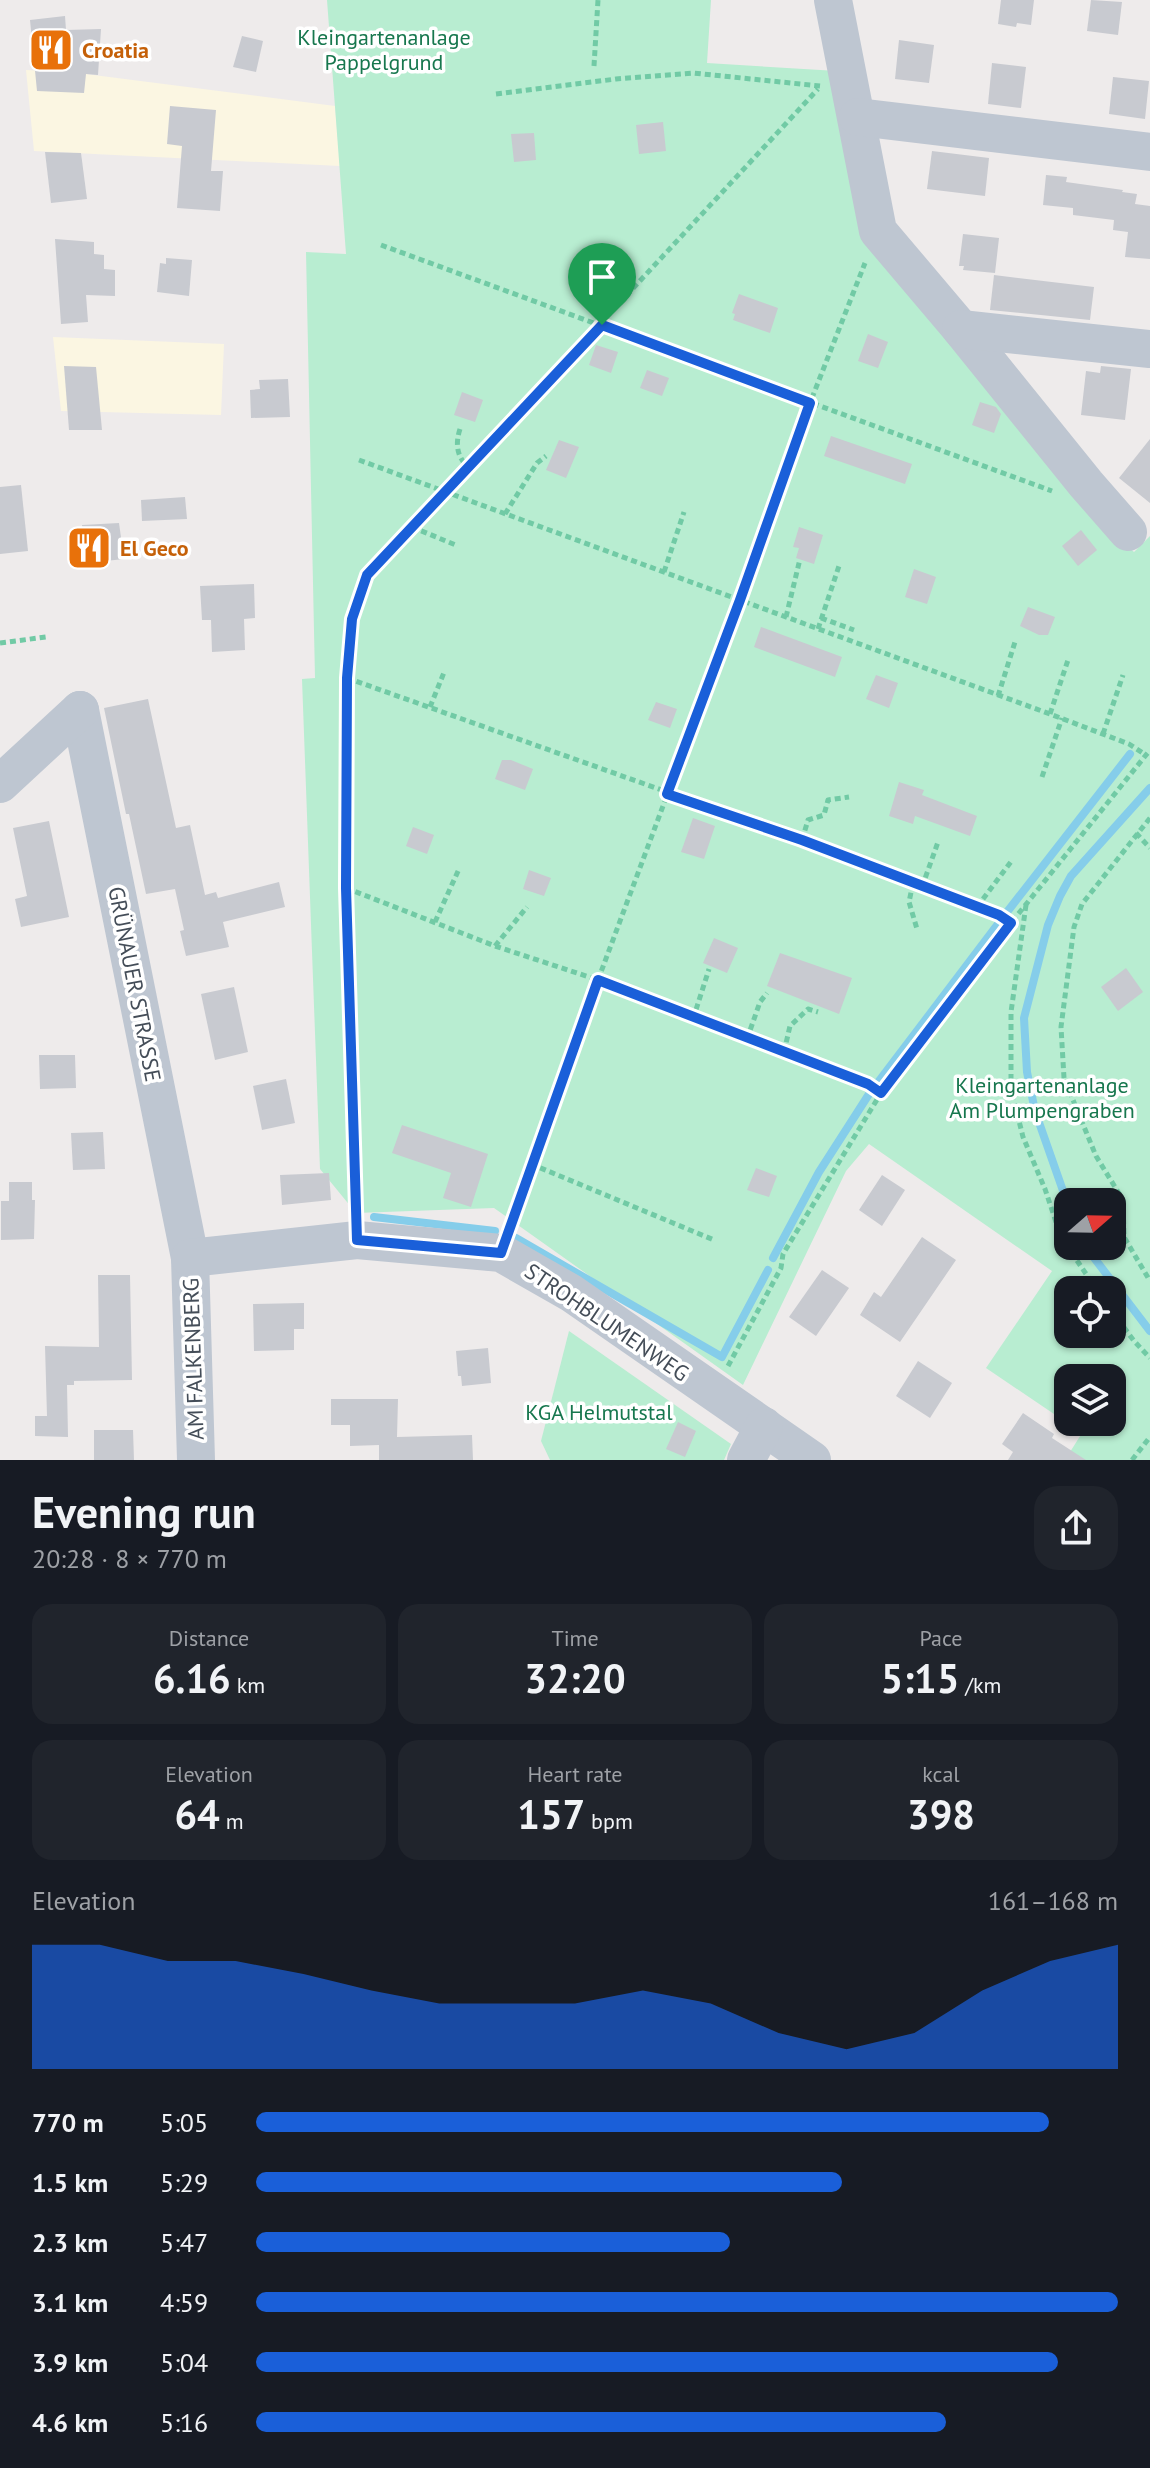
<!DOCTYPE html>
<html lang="en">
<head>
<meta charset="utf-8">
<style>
  body { margin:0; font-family:"PT Sans",sans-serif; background:#20242c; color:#f1f3f6; height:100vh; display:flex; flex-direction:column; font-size:30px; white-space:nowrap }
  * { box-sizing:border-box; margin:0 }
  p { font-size:26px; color:#9ea1a6 }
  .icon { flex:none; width:44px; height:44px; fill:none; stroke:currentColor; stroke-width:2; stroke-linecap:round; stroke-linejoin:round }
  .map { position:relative; height:1460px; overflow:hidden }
  .sheet { display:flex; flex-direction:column; background:#171b24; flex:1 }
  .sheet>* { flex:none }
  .needle { width:52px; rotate:70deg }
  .buttons { position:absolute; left:1054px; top:1188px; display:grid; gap:16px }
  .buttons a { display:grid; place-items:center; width:72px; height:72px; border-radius:16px; background:#171b24; box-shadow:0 2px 6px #0004; font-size:40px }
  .pin { position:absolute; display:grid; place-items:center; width:68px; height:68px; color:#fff; margin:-82px -34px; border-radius:50% 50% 50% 0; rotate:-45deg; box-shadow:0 0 8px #0007 }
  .pin .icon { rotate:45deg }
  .round { display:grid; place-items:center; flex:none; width:84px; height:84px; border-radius:24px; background:#20242c }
  .overview { display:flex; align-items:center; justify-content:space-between; height:136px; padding:0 32px }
  h1 { font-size:44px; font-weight:700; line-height:60px }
  .stats { display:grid; grid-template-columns:repeat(3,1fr); gap:12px; height:136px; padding:8px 32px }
  .stats div { display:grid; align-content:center; border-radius:20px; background:#20242c; text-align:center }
  .stats b { font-size:40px; font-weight:700 }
  .stats small { font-size:22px; font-weight:400 }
  .stats p { font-size:22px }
  .chart { height:224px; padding:16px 32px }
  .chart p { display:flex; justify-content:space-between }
  .chart svg { width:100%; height:144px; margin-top:8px; fill:#1a5fd9; opacity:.7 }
  ul { padding:0 32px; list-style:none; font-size:26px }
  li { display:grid; grid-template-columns:128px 96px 1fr; align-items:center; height:60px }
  li i { height:20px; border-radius:10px; background:#1a5fd9 }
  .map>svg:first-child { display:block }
  .commercial { fill:#fbf6e2 }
  .green { fill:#b8edd1; fill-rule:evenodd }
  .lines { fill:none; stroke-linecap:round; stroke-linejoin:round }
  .stream { stroke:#85cdea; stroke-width:8 }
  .building { fill:#c8cad0 }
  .path { stroke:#71caa5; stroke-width:5; stroke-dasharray:6 4; stroke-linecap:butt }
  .minor { stroke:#bec6d1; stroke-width:38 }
  .route-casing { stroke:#fff; stroke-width:16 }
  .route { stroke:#1a5fd9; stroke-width:10 }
  .labels { text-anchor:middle; stroke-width:7; stroke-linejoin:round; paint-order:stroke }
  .park-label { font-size:22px; fill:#17774e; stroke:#fff }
  .food-label { font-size:22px; font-weight:bold; fill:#c56008; stroke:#fff; text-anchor:start }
  .street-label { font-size:22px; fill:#444d58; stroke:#fff }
</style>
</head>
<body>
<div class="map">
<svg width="1150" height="1460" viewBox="0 0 1150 1460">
  <rect width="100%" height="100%" fill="#eeebeb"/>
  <!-- commercial -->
  <g class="commercial">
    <polygon points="26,70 70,72 335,106 340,166 34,151"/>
    <polygon points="53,337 224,344 221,415 61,411"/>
  </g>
  <!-- green -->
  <g class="green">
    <path d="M327,0H711L707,63L837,71L863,218L1100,519L1134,552L1150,536V1460H1065L1082,1433L986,1368L1052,1271L869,1144L846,1171L743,1385L494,1208L356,1213L320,1169L302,679L315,678L306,252L346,254ZM1068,1202H1112V1246H1068ZM1068,1290H1112V1334H1068ZM1068,1378H1112V1422H1068Z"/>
    <polygon points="569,1331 731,1444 724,1460 550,1460 541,1441"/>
  </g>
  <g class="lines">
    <!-- stream -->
    <g class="stream">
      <polyline points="1007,912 1130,754"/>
      <polyline points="876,1085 998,924"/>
      <polyline points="1068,1205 1035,1111 1027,1072 1024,1018 1048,925 1060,896 1071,876 1150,788"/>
      <polyline points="374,1217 495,1231"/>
      <polyline points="516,1238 722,1357 768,1270"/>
      <polyline points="1085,1246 1150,1331"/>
      <polyline points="773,1258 819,1172 871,1091"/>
    </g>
  </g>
  <!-- building -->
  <g class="building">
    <polygon points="1001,0 1034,0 1031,25 1017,23 1016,27 998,24"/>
    <polygon points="1091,0 1122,2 1118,35 1087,31"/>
    <polygon points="65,16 66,30 101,29 98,75 86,74 84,93 37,91 30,20"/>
    <polygon points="242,36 263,41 256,72 233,67"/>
    <polygon points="899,40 934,45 929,83 895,79"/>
    <polygon points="992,63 1026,67 1021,108 988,104"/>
    <polygon points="1113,77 1149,81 1145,119 1109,114"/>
    <polygon points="170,106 216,110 211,171 223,171 220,211 177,208 182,146 167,144"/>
    <polygon points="663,122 666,151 639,154 636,125"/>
    <polygon points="534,133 536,160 514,162 511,134"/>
    <polygon points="932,151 989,158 985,196 927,189"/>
    <polygon points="45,152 81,153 87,199 51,203"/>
    <polygon points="1046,175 1067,177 1066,182 1123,190 1122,192 1137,194 1135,204 1150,206 1150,259 1125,257 1128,232 1113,230 1114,220 1073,215 1073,208 1043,205"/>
    <polygon points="963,234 999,238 995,273 963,270 964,266 959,266"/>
    <polygon points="55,239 94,242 94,254 104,255 104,269 115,270 115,296 86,295 88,322 61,324"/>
    <polygon points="166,258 192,260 189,296 157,292 160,263 166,264"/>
    <polygon points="994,275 1094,287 1090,320 990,310"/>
    <polygon points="739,294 778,308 770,333 733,320 735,314 732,313"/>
    <polygon points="868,334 888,342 878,368 858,361"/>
    <polygon points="596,345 618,352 611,373 589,365"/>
    <polygon points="64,366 96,367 102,430 69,430"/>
    <polygon points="1101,366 1131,369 1125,420 1081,415 1086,371 1100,373"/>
    <polygon points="647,370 669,378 662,396 640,388"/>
    <polygon points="288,379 290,417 251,418 250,390 260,389 259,380"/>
    <polygon points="462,392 483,400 475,422 454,415"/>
    <polygon points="980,402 996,407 1001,414 994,433 972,425"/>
    <polygon points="831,436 912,464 905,484 824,456"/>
    <polygon points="1150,439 1150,503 1119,478"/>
    <polygon points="559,440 579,447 566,478 546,470"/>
    <polygon points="21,485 28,551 0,554 0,487"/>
    <polygon points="185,497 187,519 142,521 141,500"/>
    <polygon points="119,523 124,559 87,563 82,525"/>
    <polygon points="799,527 823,535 814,564 796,558 799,548 793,547"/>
    <polygon points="1081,530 1097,550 1078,566 1062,546"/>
    <polygon points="914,569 936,577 927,604 905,597"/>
    <polygon points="254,584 255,618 244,619 245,650 212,652 211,620 202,620 200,586"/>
    <polygon points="1028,607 1055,617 1048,635 1039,635 1020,626"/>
    <polygon points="761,627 842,657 835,677 754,647"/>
    <polygon points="876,675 898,683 889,708 866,699"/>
    <polygon points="148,699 176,828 190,825 205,895 216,892 218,898 279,882 285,907 223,922 229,947 186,956 180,931 184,930 175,889 146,894 129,814 126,814 104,708"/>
    <polygon points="656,702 677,709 670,728 648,720"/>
    <polygon points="502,760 511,760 533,769 525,790 495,779"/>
    <polygon points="899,782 924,790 922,795 977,816 970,836 915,816 913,824 889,816"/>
    <polygon points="693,818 715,826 704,859 681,852"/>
    <polygon points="49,821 69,917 21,927 15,899 27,896 13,828"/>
    <polygon points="413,827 434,835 427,854 406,846"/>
    <polygon points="529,870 551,878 544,896 523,889"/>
    <polygon points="714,938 738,948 727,973 703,963"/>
    <polygon points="780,953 852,978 839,1014 767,986"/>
    <polygon points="1126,968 1143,992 1118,1011 1101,987"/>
    <polygon points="234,987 248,1052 215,1060 201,994"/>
    <polygon points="39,1055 75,1055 76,1088 40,1089"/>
    <polygon points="286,1079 295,1123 262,1130 253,1086"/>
    <polygon points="402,1125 488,1154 471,1207 443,1198 451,1173 392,1153"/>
    <polygon points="103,1132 105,1169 73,1170 71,1133"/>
    <polygon points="756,1168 777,1176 769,1197 747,1190"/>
    <polygon points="329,1173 331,1200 282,1205 280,1175"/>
    <polygon points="882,1175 905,1190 882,1226 859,1210"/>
    <polygon points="9,1182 32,1182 32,1200 35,1200 34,1239 1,1240 1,1201 9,1201"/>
    <polygon points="922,1237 956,1260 900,1342 860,1315 874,1292 881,1297"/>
    <polygon points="822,1270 849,1288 816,1336 789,1317"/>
    <polygon points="98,1275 130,1275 132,1380 74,1381 74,1385 67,1385 68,1437 35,1436 35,1416 47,1416 45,1346 99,1347"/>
    <polygon points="304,1303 304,1329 294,1329 294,1350 254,1351 253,1304"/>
    <polygon points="488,1348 491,1383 462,1386 461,1376 458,1376 456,1351"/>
    <polygon points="918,1361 952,1383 930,1418 896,1396"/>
    <polygon points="331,1399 398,1399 397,1437 472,1435 473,1460 379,1460 379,1445 350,1446 350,1425 331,1425"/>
    <polygon points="1023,1413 1054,1434 1052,1438 1086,1460 1008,1460 1013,1452 1002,1444"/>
    <polygon points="678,1422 696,1431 685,1457 666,1449"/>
    <polygon points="94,1430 133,1430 134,1460 94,1460"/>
  </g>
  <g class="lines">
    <!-- path -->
    <g class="path">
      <polyline points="594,66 598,0"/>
      <polyline points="496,94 616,79 693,73 820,86"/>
      <polyline points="381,245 1052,491"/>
      <path d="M460,429C455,444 457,457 468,467"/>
      <polyline points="359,460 1050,714 1129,744 1146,755"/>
      <polyline points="505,514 537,463 546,456"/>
      <polyline points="412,527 458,546"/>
      <polyline points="664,572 684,512"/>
      <polyline points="786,617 800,559"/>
      <polyline points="821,618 854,630"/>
      <polyline points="818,629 840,563"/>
      <polyline points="0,643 46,637"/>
      <polyline points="347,678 802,840 999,915 1011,923"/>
      <polyline points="998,696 1015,642"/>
      <polyline points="430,707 445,670"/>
      <polyline points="1050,714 1069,657"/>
      <polyline points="1103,734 1123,675"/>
      <polyline points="1042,777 1062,718"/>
      <polyline points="1150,818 1082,904 1074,927 1061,1027 1064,1078 1096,1156 1123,1200 1124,1237 1150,1281"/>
      <polyline points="1136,833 1150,848"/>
      <polyline points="802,840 808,820 824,815 828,800 849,797"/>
      <polyline points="913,883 909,902 917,929"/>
      <polyline points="922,887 938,842"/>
      <polyline points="346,888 495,946 598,980 868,1084 881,1093"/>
      <polyline points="1026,905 1011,1012 1011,1089 1023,1137 1045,1189 1061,1237 1097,1290"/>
      <polyline points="977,907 1013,859"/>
      <polyline points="435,922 459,869"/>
      <polyline points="495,946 527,907"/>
      <polyline points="693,1019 709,969"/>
      <polyline points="747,1039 760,1002 767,993"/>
      <polyline points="784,1052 790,1026 808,1009 818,1012"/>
      <polyline points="531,1164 714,1240"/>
      <polyline points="356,1211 346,888 347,678 352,619 367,575 818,89"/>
      <polyline points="510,1225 598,980 740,600 810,403 865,263"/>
      <polyline points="1112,1311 1134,1341 1150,1358"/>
      <polyline points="728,1366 781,1268 783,1254 881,1093 1011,923 1150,750"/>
      <polyline points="1132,1460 1150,1437"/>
    </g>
    <!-- minor -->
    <g class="minor">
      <polyline points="833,0 878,231 961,329 1086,484 1128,532"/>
      <polyline points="858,117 1150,152"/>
      <polyline points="961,329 1150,349"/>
      <polyline points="80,710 190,1258 196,1460"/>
      <polyline points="0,784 80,710"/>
      <polyline points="190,1258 357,1240 501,1253 571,1293 812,1460"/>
      <polyline points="746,1460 764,1426"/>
    </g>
  </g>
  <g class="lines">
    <!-- route casing -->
    <g class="route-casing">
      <polygon id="route" points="602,325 810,403 740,600 667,794 802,840 999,915 1011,923 881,1093 868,1084 598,980 501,1253 357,1240 346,888 347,678 352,619 367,575"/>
    </g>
    <!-- route -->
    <use href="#route" class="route"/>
  </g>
  <!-- icons -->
  <defs>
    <g id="restaurant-square" transform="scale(2.3)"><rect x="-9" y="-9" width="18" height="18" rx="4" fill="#e8710a" stroke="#fff"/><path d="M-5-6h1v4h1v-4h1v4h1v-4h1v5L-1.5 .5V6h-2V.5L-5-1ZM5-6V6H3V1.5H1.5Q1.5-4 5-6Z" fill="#fff"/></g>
  </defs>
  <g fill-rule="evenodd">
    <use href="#restaurant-square" x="51" y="50"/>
    <use href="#restaurant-square" x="89" y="548"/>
  </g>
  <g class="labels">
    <!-- park labels -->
    <g class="park-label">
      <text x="384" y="45">Kleingartenanlage<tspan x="384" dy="25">Pappelgrund</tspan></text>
      <text x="1042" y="1093">Kleingartenanlage<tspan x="1042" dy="25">Am Plumpengraben</tspan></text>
      <text x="599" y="1420">KGA Helmutstal</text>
    </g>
    <!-- food labels -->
    <g class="food-label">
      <text x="82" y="58">Croatia</text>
      <text x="120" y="556">El Geco</text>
    </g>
    <!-- street labels -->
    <g class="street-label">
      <text transform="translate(135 984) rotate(79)" y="8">GRÜNAUER STRASSE</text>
      <text transform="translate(607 1322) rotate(34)" y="8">STROHBLUMENWEG</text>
      <text transform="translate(193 1359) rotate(-92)" y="8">AM FALKENBERG</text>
    </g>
  </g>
</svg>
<div class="buttons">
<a><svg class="needle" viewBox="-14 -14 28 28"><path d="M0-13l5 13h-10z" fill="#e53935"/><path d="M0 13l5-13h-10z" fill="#9ea1a6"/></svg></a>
<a><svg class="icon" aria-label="locate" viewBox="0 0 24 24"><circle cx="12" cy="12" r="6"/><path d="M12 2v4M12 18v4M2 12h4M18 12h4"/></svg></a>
<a><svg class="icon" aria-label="layers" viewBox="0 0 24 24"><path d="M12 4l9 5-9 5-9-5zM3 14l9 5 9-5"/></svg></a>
</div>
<div class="pin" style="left:602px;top:325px;background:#1e9e55"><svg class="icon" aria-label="arrive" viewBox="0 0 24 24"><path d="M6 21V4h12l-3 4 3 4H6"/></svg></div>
</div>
<section class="sheet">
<div class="overview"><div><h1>Evening run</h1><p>20:28 · 8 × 770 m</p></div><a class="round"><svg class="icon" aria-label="share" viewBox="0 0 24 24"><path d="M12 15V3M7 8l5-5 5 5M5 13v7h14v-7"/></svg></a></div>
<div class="stats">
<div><p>Distance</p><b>6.16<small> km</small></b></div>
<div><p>Time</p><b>32:20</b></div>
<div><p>Pace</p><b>5:15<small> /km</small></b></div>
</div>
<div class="stats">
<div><p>Elevation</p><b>64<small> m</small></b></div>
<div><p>Heart rate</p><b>157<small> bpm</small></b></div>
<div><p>kcal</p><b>398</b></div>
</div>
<div class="chart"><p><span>Elevation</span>161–168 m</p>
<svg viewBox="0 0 160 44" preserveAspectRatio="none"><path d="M0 44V6L10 6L20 11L30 11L40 15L50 20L60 24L70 24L80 24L90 20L100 24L110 33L120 38L130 33L140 20L150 11L160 6V44z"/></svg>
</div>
<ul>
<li><b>770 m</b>5:05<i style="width:92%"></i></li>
<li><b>1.5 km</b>5:29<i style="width:68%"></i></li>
<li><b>2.3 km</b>5:47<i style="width:55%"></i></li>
<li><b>3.1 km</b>4:59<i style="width:100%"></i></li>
<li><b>3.9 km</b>5:04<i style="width:93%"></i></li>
<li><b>4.6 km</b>5:16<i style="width:80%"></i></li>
</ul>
</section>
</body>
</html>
